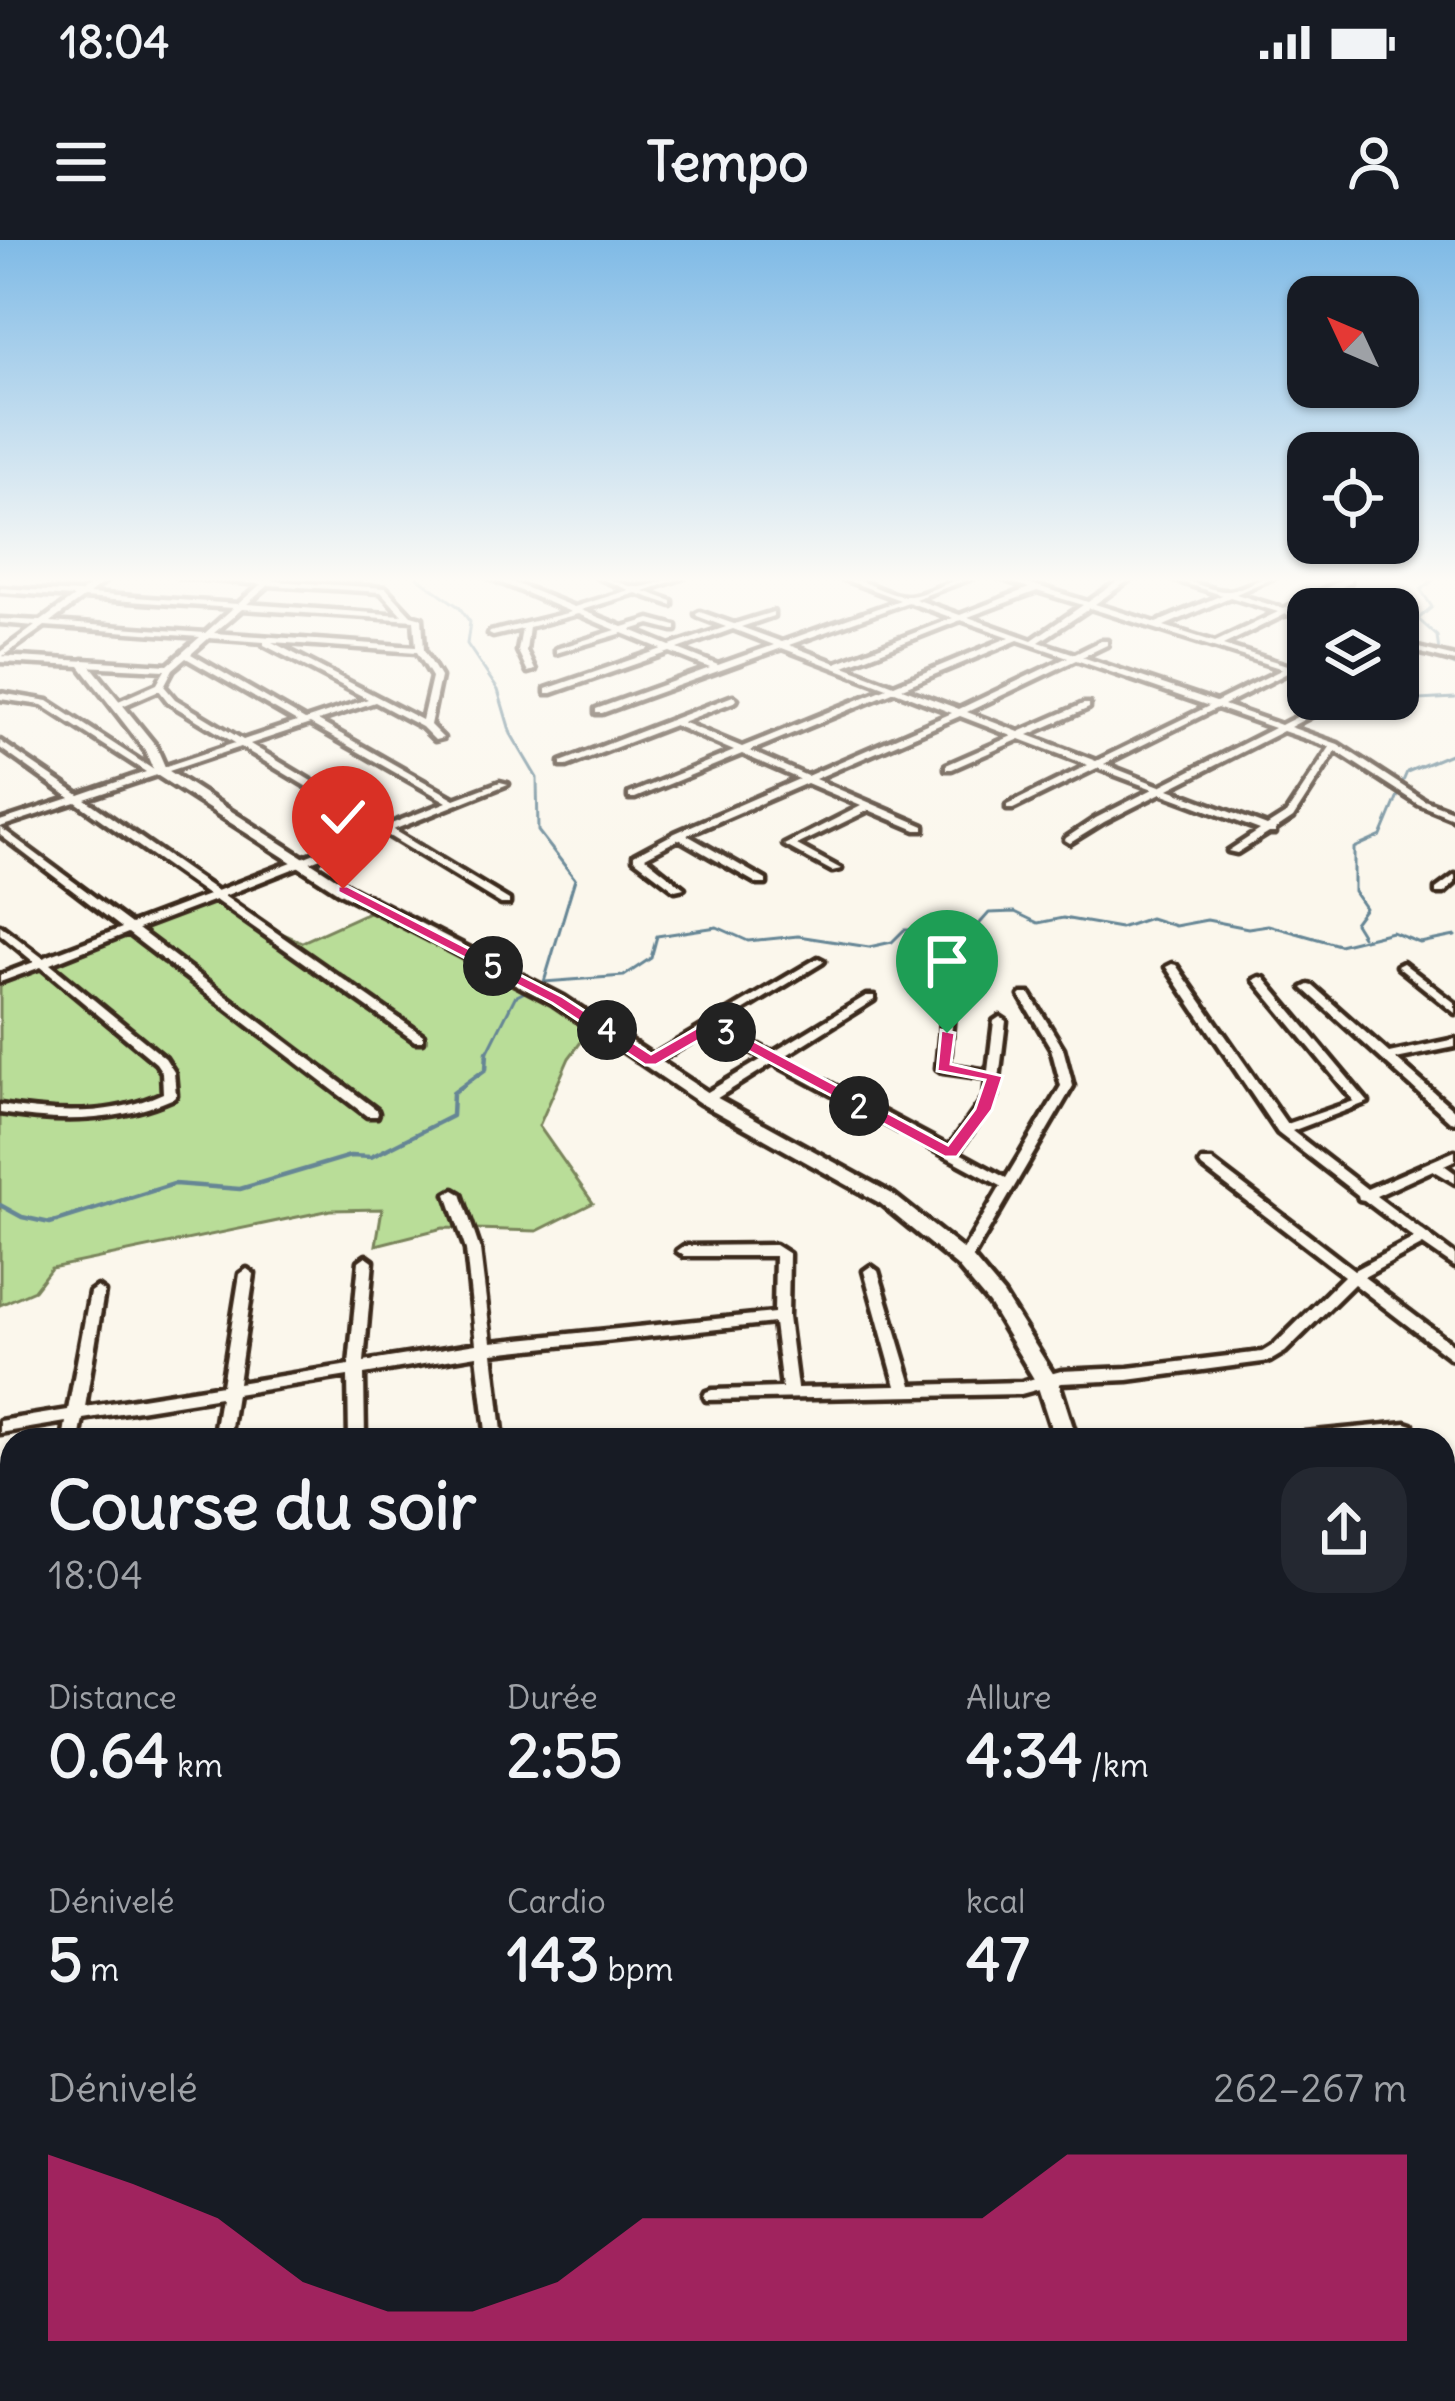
<!DOCTYPE html>
<html lang="fr">
<head>
<meta charset="utf-8">
<style>
  body { margin:0; font-family:Delius,sans-serif; background:#242831; color:#f1f3f6; height:100vh; display:flex; flex-direction:column; font-size:45px; white-space:nowrap }
  * { box-sizing:border-box; margin:0 }
  p { font-size:39px; color:#9ea1a6 }
  .icon { flex:none; width:66px; height:66px; fill:none; stroke:currentColor; stroke-width:2; stroke-linecap:round; stroke-linejoin:round }
  .map { position:relative; flex:1; overflow:hidden }
  .side { position:absolute; left:0px; top:1188px; width:1455px; height:975px; display:flex; flex-direction:column; background:#171b24; border-radius:36px 36px 0 0; box-shadow:0 3px 9px #0004 }
  .side>* { flex:none }
  .needle { width:78px; rotate:314deg }
  .controls { position:absolute; left:1287px; top:36px; display:grid; gap:24px }
  .controls a { display:grid; place-items:center; width:132px; height:132px; border-radius:24px; background:#171b24; box-shadow:0 3px 9px #0004; font-size:60px }
  .pin { position:absolute; display:grid; place-items:center; width:102px; height:102px; color:#fff; margin:-123px -51px; border-radius:50% 50% 50% 0; rotate:-45deg; box-shadow:0 0 12px #0007 }
  .pin .icon { rotate:45deg }
  .km { position:absolute; width:60px; height:60px; margin:-30px; border-radius:50%; background:#222; color:#fff; font-size:33px; line-height:60px; text-align:center }
  .round { display:grid; place-items:center; flex:none; width:126px; height:126px; border-radius:36px; background:#242831 }
  .head { display:flex; align-items:center; justify-content:space-between; height:204px; padding:0 48px }
  h1 { font-size:66px; font-weight:800; line-height:90px }
  .stats { display:grid; grid-template-columns:repeat(3,1fr); gap:18px; height:204px; padding:12px 48px }
  .stats div { display:grid; align-content:center }
  .stats b { font-size:60px; font-weight:800 }
  .stats small { font-size:33px; font-weight:400 }
  .stats p { font-size:33px }
  .chart { height:336px; padding:24px 48px }
  .chart p { display:flex; justify-content:space-between }
  .chart svg { width:100%; height:216px; margin-top:12px; fill:#db2777; opacity:.7 }
  .status { display:flex; justify-content:space-between; align-items:center; height:84px; padding:0 60px; background:#171b24; direction:ltr }
  .status svg { height:33px; fill:currentColor }
  header { display:flex; justify-content:space-between; align-items:center; height:156px; padding:0 48px; background:#171b24; font-size:54px; font-weight:800 }
  .map>svg:first-child { display:block }
  .green { fill:#b9dd98; stroke:#7a845b; stroke-width:3 }
  .lines { fill:none; stroke-linecap:round; stroke-linejoin:round }
  .stream-far1 { stroke:#668695; stroke-width:3 }
  .stream { stroke:#668695; stroke-width:4.5 }
  .street-casing { stroke:#3b2a1e; stroke-width:9 }
  .secondary-casing { stroke:#3b2a1e; stroke-width:9 }
  .street { fill:#fbf7ec; fill-rule:evenodd }
  .secondary { fill:#fbf7ec; fill-rule:evenodd }
  .route { fill:#db2777; stroke:#fff; stroke-width:3 }
</style>
</head>
<body>
<div class="status"><b>18:04</b><svg viewBox="0 0 49 12"><path d="M0 12V9h3v3zM5 12V6h3v6zM10 12V3h3v9zM15 12V0h3v12zM26 1h20v11H26zM47 4h2v5h-2z"/></svg></div>
<header><svg class="icon" aria-label="menu" viewBox="0 0 24 24"><path d="M4 6h16M4 12h16M4 18h16"/></svg>Tempo<svg class="icon" aria-label="person" viewBox="0 0 24 24"><circle cx="12" cy="8" r="4"/><path d="M4 21q1-7 8-7t8 7"/></svg></header>
<div class="map">
<svg width="1455" height="2161" viewBox="0 0 1455 2161">
  <rect width="100%" height="100%" fill="#fbf7ec"/>
  <filter id="ink" filterUnits="userSpaceOnUse"><feTurbulence type="fractalNoise" baseFrequency=".00833" numOctaves="2"/><feDisplacementMap in="SourceGraphic" scale="24" xChannelSelector="R" yChannelSelector="G"/><feConvolveMatrix kernelMatrix="1 2 1 2 8 2 1 2 1" color-interpolation-filters="sRGB"/></filter>
  <g filter="url(#ink)">
    <!-- green -->
    <polygon class="green" points="211,662 302,702 369,672 496,730 593,786 569,818 539,886 593,963 537,991 443,988 376,1005 382,969 331,970 51,1028 34,1050 0,1065 0,744"/>
    <g class="lines">
      <!-- stream-far1 -->
      <g class="stream-far1">
        <polyline points="417,337 459,367 470,382 467,404 498,450 511,494 537,538 538,591 575,639 544,742"/>
        <polyline points="1436,337 1421,350 1432,367 1418,379 1437,396 1440,419 1455,426"/>
        <polyline points="1404,455 1419,460 1455,458"/>
        <polyline points="1401,546 1407,532 1455,512"/>
        <polyline points="1362,696 1354,683 1365,668 1354,652 1354,608 1381,596 1399,553"/>
        <polyline points="486,815 515,757 544,742 624,736 651,718 657,696 717,687 748,701 798,696 869,707 892,702 904,690 974,690 989,673 1015,672 1038,683 1063,678 1120,688 1150,678 1175,686 1207,680 1248,688 1268,685 1339,705 1392,692 1420,703 1455,696"/>
      </g>
      <!-- stream -->
      <polyline class="stream" points="0,965 22,977 50,983 174,944 240,949 350,916 371,917 452,876 453,853 486,829 487,812"/>
      <!-- street casing -->
      <g class="street-casing">
        <g id="street">
          <path d="M101,337H110L89,354L238,364L261,344L180,337L265,340L272,337L274,341L386,348L411,375L422,378L424,410L440,437L430,485L443,498L435,500L422,487L375,462L318,481L455,559L500,542L508,544L393,590L509,660V664H501L384,593L224,656L423,795V801H415L215,660L138,689L377,870L378,873L377,876H367L128,693L50,724L165,818L174,832L176,855L174,858C118,883 60,883 0,873V865C56,874 111,877 163,853L162,832L156,823L41,727L0,742V735L34,722L0,694V685L43,718L122,688L0,595V581L70,558L0,508V501L79,555L146,532L42,465L0,459V453L48,461L154,530L235,503L169,463L159,450L120,467H114V463L157,444L165,430L83,426L79,423L83,420L168,425L200,397L45,386L0,418V412L35,386L0,383V379L41,381L74,357L0,352V348L80,353ZM269,345L381,352L402,375L247,364ZM83,358L233,368L205,393L51,382ZM242,369L414,380L416,407L214,393ZM209,398L264,402V405L368,459L305,480L191,414ZM272,402L417,412L432,437L422,480ZM186,418L297,482L243,500L175,459L164,446L173,429ZM310,484L447,562L386,586L250,504ZM241,507L377,589L217,651L85,559ZM76,562L208,655L131,684L0,587Z"/>
          <path d="M488,337H499L574,367L629,350L597,337C612,337 626,348 640,347C655,346 668,337 684,337L644,351L672,361V365L636,353L581,370L623,387L650,379L676,386V390H673L650,384L631,390L670,406L726,387L697,376L696,374L700,372L734,384L773,372V376L741,387L782,402L900,360L838,337C863,337 886,356 906,356C925,357 951,337 974,337L915,359L960,375L1029,348L997,337H1009L1088,362L1124,337H1133L1095,364L1156,383L1222,355L1165,337C1187,337 1205,350 1225,351C1241,352 1256,337 1274,337L1236,354L1284,369L1344,339H1350V343L1292,371L1308,376V380L1286,374L1223,405L1290,426L1308,418V423L1298,428L1308,431V437L1291,431L1224,465L1281,485L1332,459H1343L1290,487L1338,504L1424,560L1455,572V579L1418,564L1336,511L1293,578L1275,590V593H1269L1237,613L1228,611L1260,590L1161,553L1104,582L1070,603L1065,600L1066,598L1096,578L1153,549L1097,528L1013,569H1007V565L1088,525L1020,499L952,529H946V525L1012,496L960,476L815,539L924,586V590H916L869,570L797,605L841,629L832,631L784,605L861,566L807,543L687,595L766,640V644H758L679,599L645,617L684,648L675,650L634,619V615L675,593L799,539L742,514L635,558H629V554L734,511L674,485L567,526H561V522L733,456L737,459L736,461L682,482L742,507L887,448L782,408L602,473H596V469L710,428L670,412L552,453H546V449L662,409L623,393L556,413V409L616,390L578,374L529,387L526,411L535,430L528,432L518,411L522,389L493,396L489,394L490,392L571,372ZM1037,351L1083,365L1032,400L968,377ZM1230,357L1278,372L1215,402L1164,386ZM908,362L953,378L836,423L789,405ZM1090,368L1283,429L1216,462L1082,417L1107,405V401H1101L1075,414L1039,402ZM961,380L1010,397L894,445L844,426ZM733,389L774,405L718,425L678,409ZM1018,400L1068,417L959,469L902,448ZM1076,420L1209,466L1096,521L1028,495L1089,468V464H1083L1019,492L967,472ZM895,451L952,473L807,536L750,511ZM1217,468L1274,488L1160,546L1104,524ZM1283,491L1330,507L1286,574L1267,586L1169,549Z"/>
          <polygon points="1398,403 1455,417 1455,422 1398,407"/>
          <polygon points="1455,635 1455,643 1444,653 1436,653 1436,649"/>
          <polygon points="818,718 824,721 822,723 720,785 772,813 866,756 874,756 874,760 782,818 949,907 985,856 987,838 943,832 937,828 945,747 947,745 955,745 949,825 988,831 994,781 1000,777 1006,781 997,856 958,912 1006,938 1061,846 1051,808 1020,756 1022,754 1030,754 1063,808 1073,846 969,1024 964,1026 957,1021 1001,946 773,823 711,862 701,862 701,856 764,818 711,790 654,824 646,824 644,821"/>
          <polygon points="1403,723 1455,763 1455,773 1399,728 1397,726"/>
          <polygon points="1172,724 1176,725 1287,884 1354,861 1254,740 1260,737 1264,738 1368,862 1292,891 1367,949 1455,911 1455,920 1444,925 1455,933 1455,943 1433,930 1376,956 1455,1015 1455,1027 1423,1005 1364,1037 1455,1106 1455,1119 1450,1118 1354,1044 1285,1112 1270,1121 1128,1140 1061,1143 1021,1154 706,1160 704,1156 706,1152 712,1150 782,1148 774,1083 493,1113 503,1200 487,1200 477,1115 364,1134 365,1200 349,1200 348,1136 236,1154 229,1200 213,1200 220,1157 83,1179 79,1200 63,1200 66,1182 0,1193 0,1181 68,1170 90,1052 97,1047 104,1052 85,1167 222,1145 240,1034 247,1029 254,1034 238,1143 349,1125 359,1021 366,1016 373,1021 364,1122 476,1104 466,1010 447,954 454,950 461,954 480,1010 491,1102 774,1073 775,1016 684,1016 677,1011 684,1006 775,1005 789,1014 788,1077 797,1148 896,1146 864,1031 871,1026 878,1031 912,1145 1021,1142 1061,1131 1128,1128 1262,1112 1275,1104 1344,1036 1202,927 1200,924 1202,921 1212,921 1354,1030 1414,998 1364,960 1359,959 1358,955 1278,893 1166,727"/>
          <polygon points="1309,745 1313,746 1389,813 1455,799 1455,807 1396,819 1455,871 1455,882 1450,881 1305,750 1303,748"/>
          <polygon points="1406,1183 1412,1185 1414,1189 1412,1193 1406,1195 1355,1200 1286,1200 1288,1196 1294,1194"/>
          <polygon points="1455,1274 1455,1288 1443,1289 1443,1275"/>
          <polygon points="12,1404 12,1420 0,1423 0,1407"/>
          <polygon points="12,1552 12,1615 7,1631 0,1634 0,1572 5,1555"/>
          <polygon points="12,1724 12,1746 0,1749 0,1727"/>
          <polygon points="455,2151 481,2151 482,2161 456,2161"/>
          <polygon points="624,2151 685,2151 679,2161 618,2161"/>
          <polygon points="1125,2151 1151,2151 1153,2161 1127,2161"/>
          <polygon points="1298,2151 1324,2151 1326,2161 1300,2161"/>
        </g>
      </g>
      <!-- secondary casing -->
      <g class="secondary-casing">
        <g id="secondary">
          <polygon points="0,416 87,421 156,506 166,529 348,646 564,757 712,855 894,955 971,1016 1003,1054 1059,1143 1077,1200 1055,1200 1037,1144 989,1064 957,1026 880,963 700,863 552,763 338,652 155,534 145,510 80,426 0,422"/>
          <polygon points="897,2151 933,2151 934,2161 898,2161"/>
        </g>
      </g>
      <!-- street -->
      <use href="#street" class="street"/>
      <!-- secondary -->
      <use href="#secondary" class="secondary"/>
    </g>
  </g>
  <!-- sky -->
  <linearGradient id="sky" x2="0" y2="1"><stop stop-color="#7fbae6"/><stop offset="0.53" stop-color="#fdfbf6"/><stop offset="1" stop-color="#fdfbf6" stop-opacity="0"/></linearGradient>
  <rect width="1455" height="640" fill="url(#sky)"/>
  <!-- route -->
  <polygon class="route" points="338,646 347,646 563,757 651,814 707,782 718,782 948,905 975,869 985,840 937,831 941,790 955,793 951,824 1003,836 992,870 957,917 945,917 713,792 656,825 645,825 552,763 338,652"/>
</svg>
<div class="controls">
<a><svg class="needle" viewBox="-14 -14 28 28"><path d="M0-13l5 13h-10z" fill="#e53935"/><path d="M0 13l5-13h-10z" fill="#9ea1a6"/></svg></a>
<a><svg class="icon" aria-label="locate" viewBox="0 0 24 24"><circle cx="12" cy="12" r="6"/><path d="M12 2v4M12 18v4M2 12h4M18 12h4"/></svg></a>
<a><svg class="icon" aria-label="layers" viewBox="0 0 24 24"><path d="M12 4l9 5-9 5-9-5zM3 14l9 5 9-5"/></svg></a>
</div>
<div class="pin" style="left:947px;top:793px;background:#1e9e55"><svg class="icon" aria-label="arrive" viewBox="0 0 24 24"><path d="M6 21V4h12l-3 4 3 4H6"/></svg></div>
<div class="pin" style="left:343px;top:649px;background:#d93025"><svg class="icon" aria-label="check" viewBox="0 0 24 24"><path d="M5 12l5 5 9-10"/></svg></div>
<b class="km" style="left:859px;top:866px">2</b>
<b class="km" style="left:726px;top:792px">3</b>
<b class="km" style="left:607px;top:790px">4</b>
<b class="km" style="left:493px;top:726px">5</b>
<section class="side">
<div class="head"><div><h1>Course du soir</h1><p>18:04</p></div><a class="round"><svg class="icon" aria-label="share" viewBox="0 0 24 24"><path d="M12 15V3M7 8l5-5 5 5M5 13v7h14v-7"/></svg></a></div>
<div class="stats">
<div><p>Distance</p><b>0.64<small> km</small></b></div>
<div><p>Durée</p><b>2:55</b></div>
<div><p>Allure</p><b>4:34<small> /km</small></b></div>
</div>
<div class="stats">
<div><p>Dénivelé</p><b>5<small> m</small></b></div>
<div><p>Cardio</p><b>143<small> bpm</small></b></div>
<div><p>kcal</p><b>47</b></div>
</div>
<div class="chart"><p><span>Dénivelé</span>262–267 m</p>
<svg viewBox="0 0 160 44" preserveAspectRatio="none"><path d="M0 44V6L10 12L20 19L30 32L40 38L50 38L60 32L70 19L80 19L90 19L100 19L110 19L120 6L130 6L140 6L150 6L160 6V44z"/></svg>
</div>
</section>
</div>
</body>
</html>
